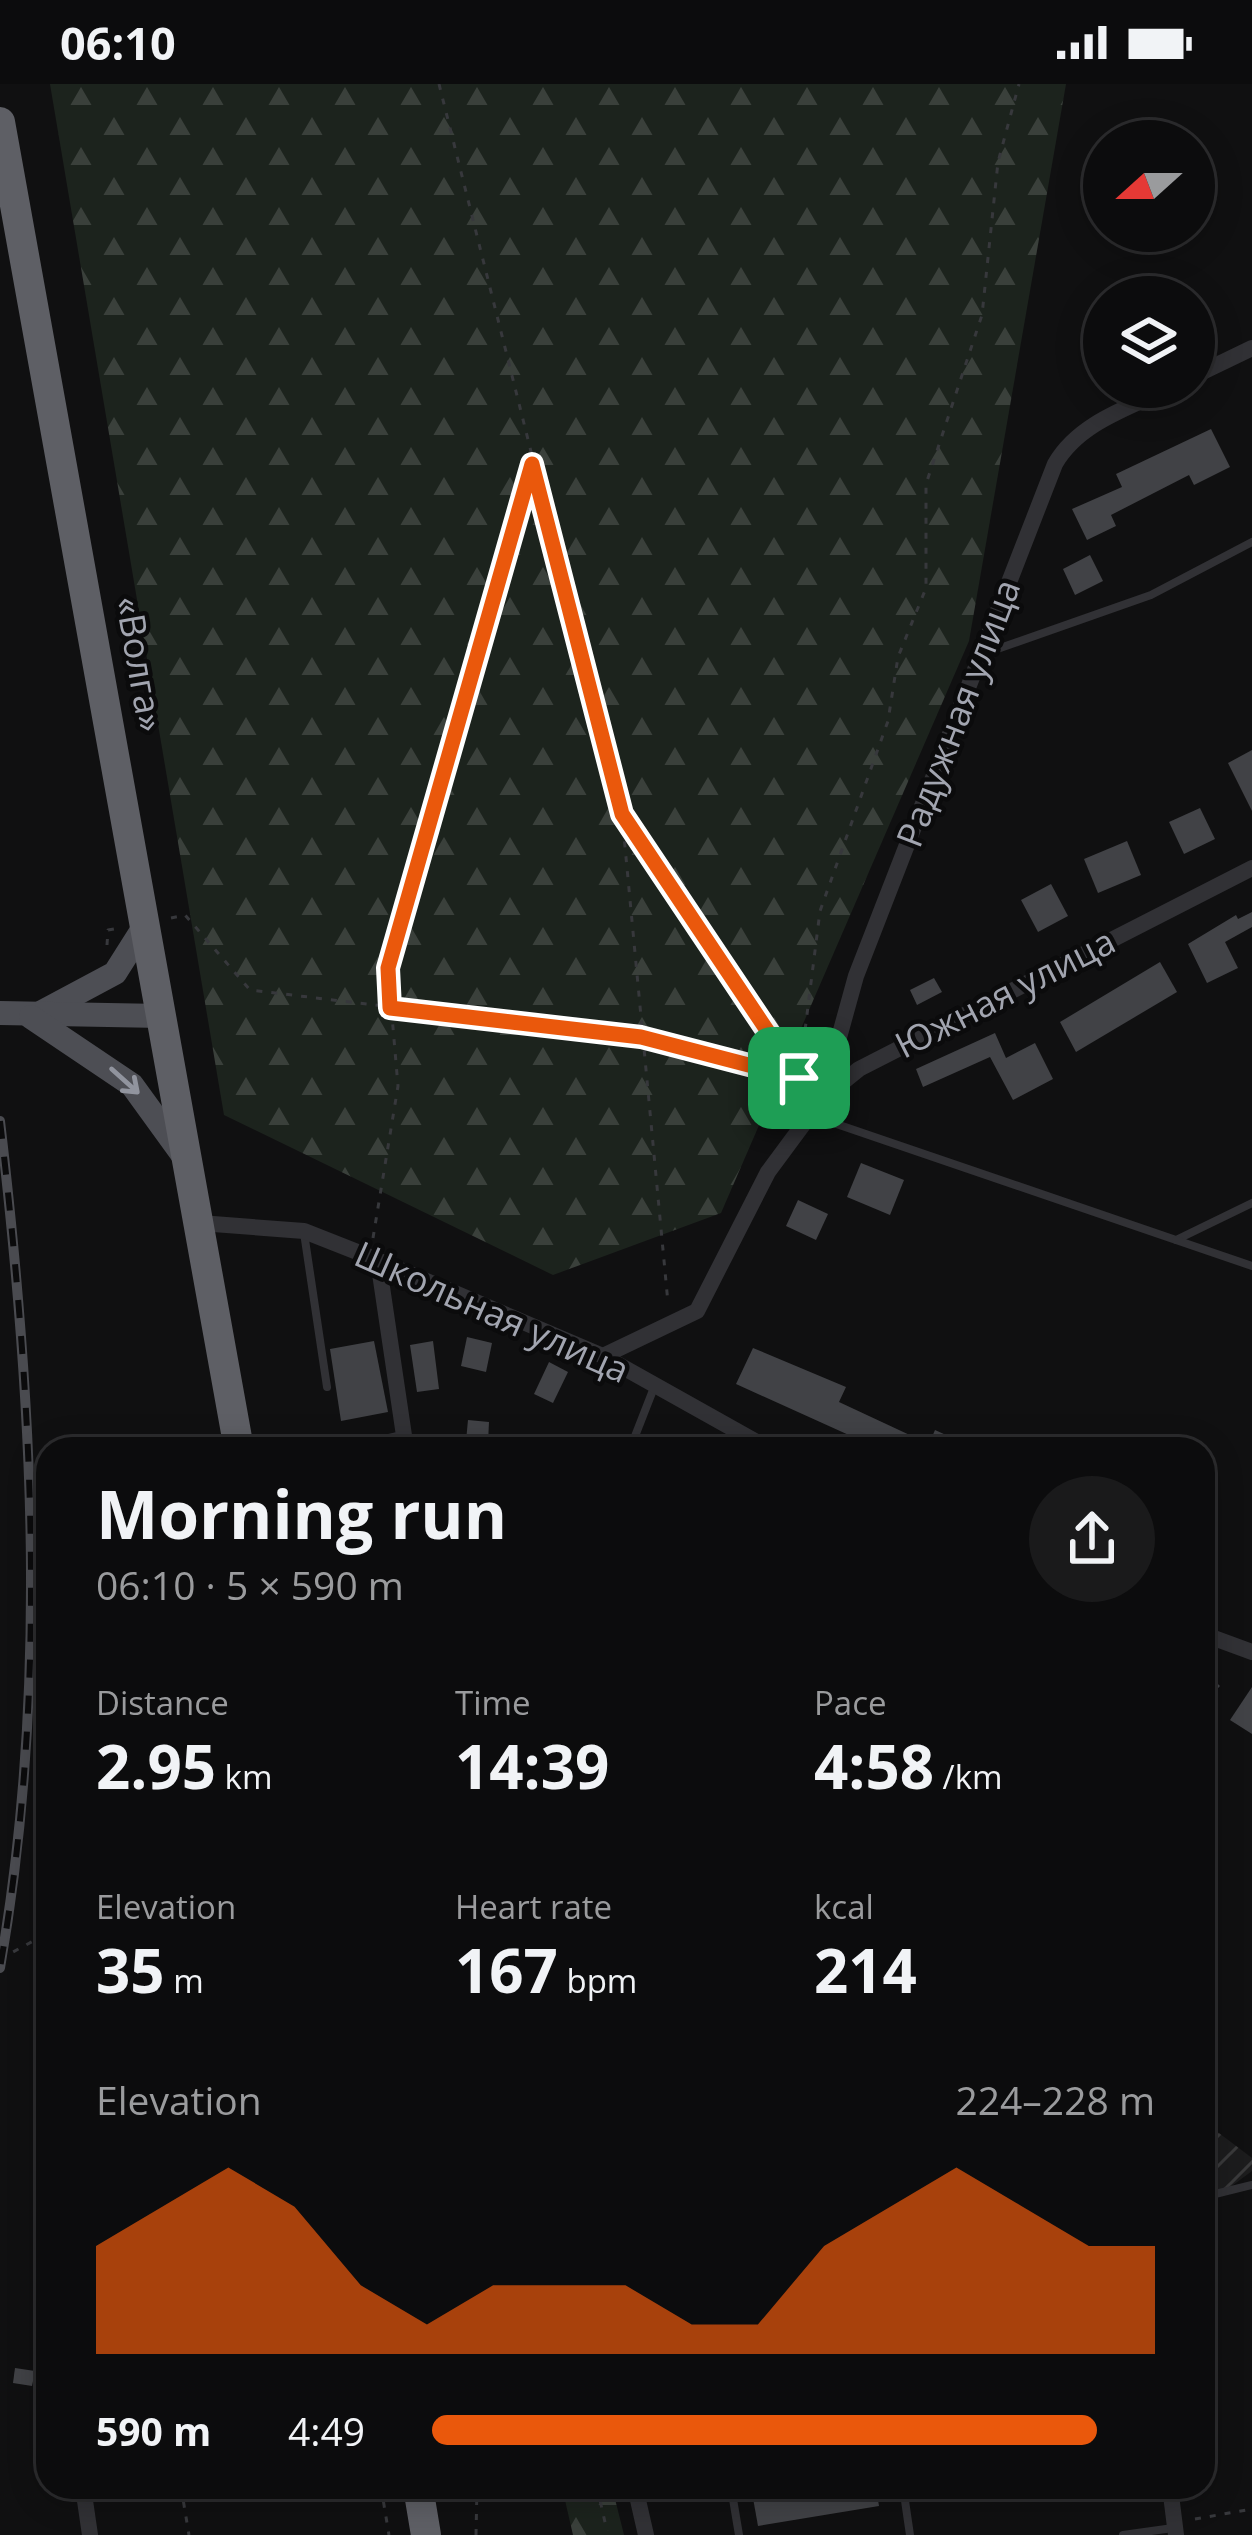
<!DOCTYPE html>
<html lang="en">
<head>
<meta charset="utf-8">
<style>
  body { margin:0; font-family:"Open Sans",sans-serif; background:#1a1a1b; color:#f1f3f6; height:100vh; display:flex; flex-direction:column; font-size:45px; white-space:nowrap }
  * { box-sizing:border-box; margin:0 }
  p { font-size:39px; color:#9a9b9d }
  .icon { flex:none; width:66px; height:66px; fill:none; stroke:currentColor; stroke-width:2; stroke-linecap:round; stroke-linejoin:round }
  .map { position:relative; flex:1; overflow:hidden }
  .drawer { position:absolute; left:36px; top:1353px; width:1179px; height:1062px; display:flex; flex-direction:column; background:#0c0c0d; border-radius:36px; box-shadow:0 6px 30px #0003,0 0 0 3px #2c2c2e }
  .drawer>* { flex:none }
  .needle { width:78px; rotate:249deg }
  .fabs { position:absolute; left:1083px; top:36px; display:grid; gap:24px }
  .fabs a { display:grid; place-items:center; width:132px; height:132px; border-radius:50%; background:#0c0c0d; box-shadow:0 6px 30px #0003,0 0 0 3px #2c2c2e; font-size:60px }
  .pin { position:absolute; display:grid; place-items:center; width:102px; height:102px; color:#fff; margin:-51px; border-radius:24px; box-shadow:0 6px 18px #0006 }
  .round { display:grid; place-items:center; flex:none; width:126px; height:126px; border-radius:63px; background:#1a1a1b }
  .summary { display:flex; align-items:center; justify-content:space-between; height:204px; padding:0 60px }
  h1 { font-size:66px; font-weight:700; line-height:90px }
  .figures { display:grid; grid-template-columns:repeat(3,1fr); gap:18px; height:204px; padding:12px 60px }
  .figures div { display:grid; align-content:center }
  .figures b { font-size:60px; font-weight:700 }
  .figures small { font-size:33px; font-weight:400 }
  .figures p { font-size:33px }
  .chart { height:336px; padding:24px 60px }
  .chart p { display:flex; justify-content:space-between }
  .chart svg { width:100%; height:216px; margin-top:12px; fill:#ea580c; opacity:.7 }
  ul { padding:0 60px; list-style:none; font-size:39px }
  li { display:grid; grid-template-columns:192px 144px 1fr; align-items:center; height:90px }
  li i { height:30px; border-radius:15px; background:#ea580c }
  .status { display:flex; justify-content:space-between; align-items:center; height:84px; padding:0 60px; background:#0c0c0d; direction:ltr }
  .status svg { height:33px; fill:currentColor }
  .map>svg:first-child { display:block }
  .industrial { fill:url(#industrial-furrows) }
  .forest { fill:url(#forest-firs) }
  .building { fill:#414246 }
  .lines { fill:none; stroke-linecap:round; stroke-linejoin:round }
  .path { stroke:#37383c; stroke-width:3; stroke-dasharray:6 9; stroke-linecap:butt }
  .lane { stroke:#313135; stroke-width:8 }
  .street { stroke:#313135; stroke-width:16 }
  .primary { stroke:#4d4e54; stroke-width:24 }
  .highway { stroke:#5e5f65; stroke-width:30 }
  .rail-casing { stroke:#4a4b50; stroke-width:10 }
  .rail { stroke:#0b0b0c; stroke-width:6; stroke-dasharray:18; stroke-linecap:butt }
  .oneway { stroke:#91949e }
  .route-casing { stroke:#fff; stroke-width:24 }
  .route { stroke:#ea580c; stroke-width:15 }
  .labels { text-anchor:middle; stroke-width:9; stroke-linejoin:round; paint-order:stroke }
  .street-label { font-size:36px; fill:#a2a5b0; stroke:#0b0b0c }
</style>
</head>
<body>
<div class="status"><b>06:10</b><svg viewBox="0 0 49 12"><path d="M0 12V9h3v3zM5 12V6h3v6zM10 12V3h3v9zM15 12V0h3v12zM26 1h20v11H26zM47 4h2v5h-2z"/></svg></div>
<div class="map">
<svg width="1252" height="2451" viewBox="0 0 1252 2451">
  <defs>
    <pattern id="industrial-furrows" width="10" height="10" patternUnits="userSpaceOnUse" patternTransform="scale(3)"><rect width="10" height="10" fill="#1c1c1d"/><path d="M-1 1l2-2M0 10L10 0M9 11l2-2" fill="none" stroke="#3a3a3b"/></pattern>
    <pattern id="forest-firs" width="22" height="20" patternUnits="userSpaceOnUse" patternTransform="scale(3)"><rect width="22" height="20" fill="#1c231d"/><path d="M5 1l3.5 6h-7zM16 11l3.5 6h-7z" fill="#3a403b"/></pattern>
  </defs>
  <rect width="100%" height="100%" fill="#101011"/>
  <!-- industrial -->
  <polygon class="industrial" points="1203,2037 1252,2074 1252,2087 1229,2104 1203,2107"/>
  <!-- forest -->
  <g class="forest">
    <polygon points="50,0 1066,0 969,557 721,1129 553,1191 224,1031"/>
    <polygon points="562,2403 612,2403 624,2451 573,2451"/>
  </g>
  <!-- building -->
  <g class="building">
    <polygon points="1211,345 1230,383 1194,401 1189,391 1111,431 1116,442 1087,456 1072,425 1122,403 1116,390"/>
    <polygon points="1090,471 1103,497 1075,511 1063,485"/>
    <polygon points="1252,666 1252,727 1228,679"/>
    <polygon points="1200,724 1215,755 1184,770 1169,738"/>
    <polygon points="1127,757 1141,791 1098,809 1084,775"/>
    <polygon points="1051,800 1068,832 1038,848 1021,816"/>
    <polygon points="1252,828 1252,843 1225,858 1238,884 1207,899 1188,860 1236,831 1238,835"/>
    <polygon points="1160,878 1177,908 1076,968 1060,938"/>
    <polygon points="934,894 942,908 917,921 910,906"/>
    <polygon points="995,949 1006,974 1035,959 1053,995 1013,1016 990,973 923,1003 916,985"/>
    <polygon points="861,1079 904,1096 890,1131 847,1113"/>
    <polygon points="798,1116 828,1130 816,1156 786,1142"/>
    <polygon points="467,1253 492,1259 486,1288 461,1282"/>
    <polygon points="374,1257 388,1328 341,1337 330,1265"/>
    <polygon points="433,1257 439,1305 417,1308 410,1261"/>
    <polygon points="753,1264 846,1303 839,1318 929,1360 935,1346 977,1365 845,1365 851,1352 736,1300"/>
    <polygon points="549,1278 568,1288 553,1319 534,1310"/>
    <polygon points="468,1336 489,1338 488,1359 466,1357"/>
    <polygon points="1203,1586 1220,1602 1203,1620"/>
    <polygon points="1252,1603 1252,1650 1230,1636"/>
    <polygon points="15,2284 35,2287 32,2302 13,2299"/>
    <polygon points="751,2403 876,2403 879,2422 758,2442"/>
  </g>
  <g class="lines">
    <!-- path -->
    <g class="path">
      <polyline points="439,0 622,731 668,1219"/>
      <polyline points="171,834 185,831 250,906 641,953 799,994 623,732"/>
      <polyline points="107,861 108,846 119,844"/>
      <polyline points="807,1002 799,994 820,827 888,637 898,573 926,504 926,400 982,231 998,78 1019,0"/>
      <polyline points="373,1154 398,1002 388,885 531,382"/>
      <polyline points="0,1875 48,1849"/>
      <polyline points="181,2403 189,2451"/>
      <polyline points="381,2403 389,2451"/>
      <polyline points="597,2403 607,2447"/>
      <polyline points="1195,2435 1252,2425"/>
      <polyline points="476,2451 477,2403"/>
    </g>
    <!-- lane -->
    <g class="lane">
      <polyline points="983,570 1151,511 1252,458"/>
      <polyline points="813,1032 1176,1156 1252,1119"/>
      <polyline points="304,1149 327,1303"/>
      <polyline points="1176,1156 1252,1182"/>
      <polyline points="341,1365 402,1351"/>
      <polyline points="630,1365 655,1301"/>
      <polyline points="1203,2113 1252,2101"/>
      <polyline points="731,2403 739,2451"/>
      <polyline points="903,2403 910,2451"/>
      <polyline points="1123,2451 1173,2444"/>
    </g>
    <!-- street -->
    <g class="street">
      <polyline points="1194,292 1252,264"/>
      <path d="M822,1015L856,892L1055,380C1079,338 1131,323 1172,303"/>
      <polyline points="200,1139 304,1147 370,1173 603,1272 769,1365"/>
      <polyline points="378,1176 406,1365"/>
      <polyline points="603,1272 697,1227 768,1088 822,1015 859,985 1252,784"/>
      <polyline points="1203,1550 1252,1568"/>
      <polyline points="83,2403 90,2451"/>
      <polyline points="635,2403 646,2451"/>
      <polyline points="1170,2403 1176,2451"/>
    </g>
    <!-- primary -->
    <g class="primary">
      <polyline points="42,928 115,889 146,840"/>
      <polyline points="0,929 162,932"/>
      <polyline points="31,933 132,1001 182,1070"/>
    </g>
    <!-- highway -->
    <g class="highway">
      <polyline points="0,38 239,1365"/>
      <polyline points="418,2403 426,2451"/>
    </g>
    <!-- rail casing -->
    <g class="rail-casing">
      <path id="rail" d="M0,1037C33,1319 49,1603 0,1884"/>
    </g>
    <!-- rail -->
    <use href="#rail" class="rail"/>
  </g>
  <!-- one-way arrows -->
  <defs><path id="oneway-shaft" d="M-6 0H5M1.5-3L5.5 0L1.5 3" fill="none" stroke-width="1.6" stroke-linecap="round" stroke-linejoin="round" transform="scale(3)"/></defs>
  <use class="oneway" href="#oneway-shaft" transform="translate(125 997) rotate(42)"/>
  <g class="lines">
    <!-- route casing -->
    <g class="route-casing">
      <polygon id="route" points="532,380 622,730 799,994 641,953 390,924 388,884"/>
    </g>
    <!-- route -->
    <use href="#route" class="route"/>
  </g>
  <g class="labels">
    <!-- street labels -->
    <g class="street-label">
      <text transform="translate(140 580) rotate(80)" y="13">«Волга»</text>
      <text transform="translate(958 629) rotate(-69)" y="13">Радужная улица</text>
      <text transform="translate(1005 909) rotate(-27)" y="13">Южная улица</text>
      <text transform="translate(492 1228) rotate(24)" y="13">Школьная улица</text>
    </g>
  </g>
</svg>
<div class="fabs">
<a><svg class="needle" viewBox="-14 -14 28 28"><path d="M0-13l5 13h-10z" fill="#e53935"/><path d="M0 13l5-13h-10z" fill="#9a9b9d"/></svg></a>
<a><svg class="icon" aria-label="layers" viewBox="0 0 24 24"><path d="M12 4l9 5-9 5-9-5zM3 14l9 5 9-5"/></svg></a>
</div>
<div class="pin" style="left:799px;top:994px;background:#1e9e55"><svg class="icon" aria-label="arrive" viewBox="0 0 24 24"><path d="M6 21V4h12l-3 4 3 4H6"/></svg></div>
<section class="drawer">
<div class="summary"><div><h1>Morning run</h1><p>06:10 · 5 × 590 m</p></div><a class="round"><svg class="icon" aria-label="share" viewBox="0 0 24 24"><path d="M12 15V3M7 8l5-5 5 5M5 13v7h14v-7"/></svg></a></div>
<div class="figures">
<div><p>Distance</p><b>2.95<small> km</small></b></div>
<div><p>Time</p><b>14:39</b></div>
<div><p>Pace</p><b>4:58<small> /km</small></b></div>
</div>
<div class="figures">
<div><p>Elevation</p><b>35<small> m</small></b></div>
<div><p>Heart rate</p><b>167<small> bpm</small></b></div>
<div><p>kcal</p><b>214</b></div>
</div>
<div class="chart"><p><span>Elevation</span>224–228 m</p>
<svg viewBox="0 0 160 44" preserveAspectRatio="none"><path d="M0 44V22L10 14L20 6L30 14L40 30L50 38L60 30L70 30L80 30L90 38L100 38L110 22L120 14L130 6L140 14L150 22L160 22V44z"/></svg>
</div>
<ul>
<li><b>590 m</b>4:49<i style="width:92%"></i></li>
</ul>
</section>
</div>
</body>
</html>
